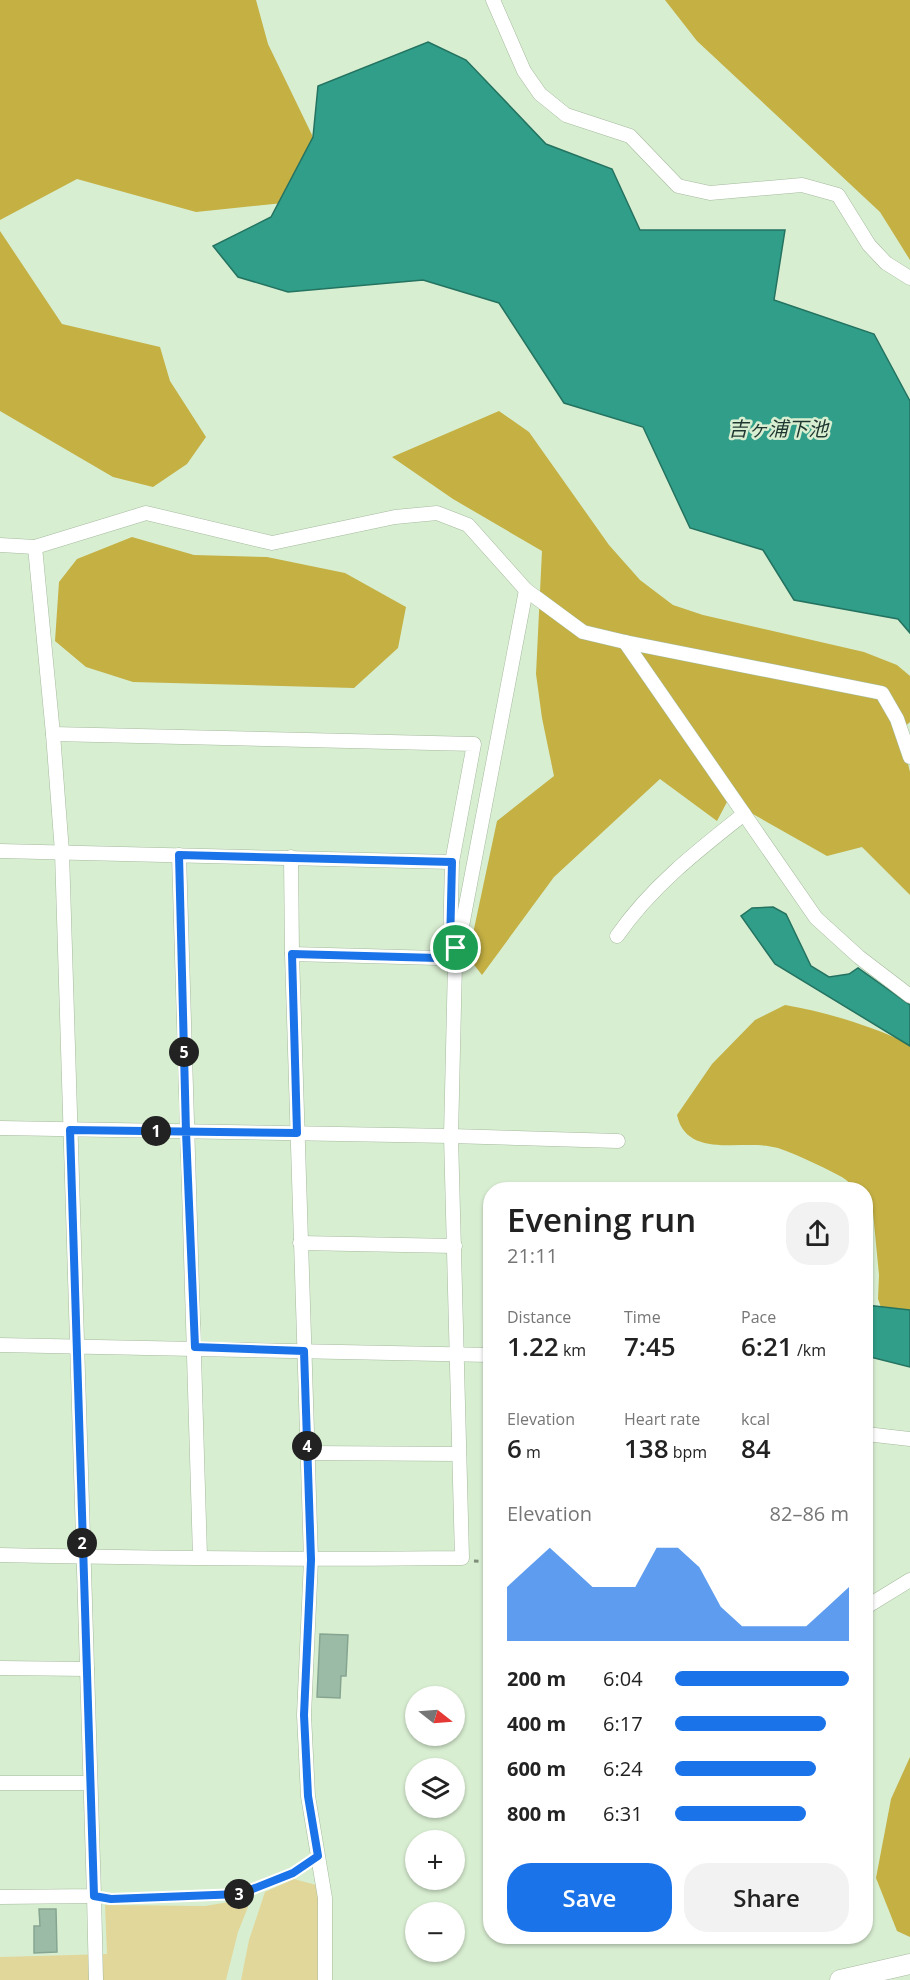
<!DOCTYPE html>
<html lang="en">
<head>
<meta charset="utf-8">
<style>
  body { margin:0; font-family:"Open Sans","Noto Sans JP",sans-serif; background:#f2f2f2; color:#222; height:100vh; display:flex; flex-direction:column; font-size:22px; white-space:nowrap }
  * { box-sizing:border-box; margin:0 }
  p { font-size:20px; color:#767676 }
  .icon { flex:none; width:33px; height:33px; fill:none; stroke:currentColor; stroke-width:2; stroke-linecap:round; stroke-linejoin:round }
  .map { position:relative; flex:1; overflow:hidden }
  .panel { position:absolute; left:483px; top:1182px; width:390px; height:762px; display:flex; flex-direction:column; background:#fff; border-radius:24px; box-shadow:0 2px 4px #0004 }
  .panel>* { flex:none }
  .needle { width:39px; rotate:107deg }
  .fabs { position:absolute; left:405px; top:1686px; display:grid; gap:12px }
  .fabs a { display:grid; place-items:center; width:60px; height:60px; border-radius:50%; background:#fff; box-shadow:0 2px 4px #0004; font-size:30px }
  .pin { position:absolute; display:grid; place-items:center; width:51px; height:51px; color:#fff; margin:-26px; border:3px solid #fff; border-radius:50%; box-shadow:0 2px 6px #0007 }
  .km { position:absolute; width:30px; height:30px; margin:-15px; border-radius:50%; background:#222; color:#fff; font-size:16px; line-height:30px; text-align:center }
  .round { display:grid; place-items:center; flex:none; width:63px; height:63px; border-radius:24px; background:#f2f2f2 }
  .summary { display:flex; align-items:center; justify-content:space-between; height:102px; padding:0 24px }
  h1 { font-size:33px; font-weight:600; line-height:45px }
  .stats { display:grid; grid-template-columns:repeat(3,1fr); gap:9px; height:102px; padding:6px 24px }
  .stats div { display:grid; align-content:center }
  .stats b { font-size:26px; font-weight:600 }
  .stats small { font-size:16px; font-weight:400 }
  .stats p { font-size:16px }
  .chart { height:168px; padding:12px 24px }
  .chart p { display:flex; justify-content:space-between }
  .chart svg { width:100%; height:108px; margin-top:6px; fill:#1a73e8; opacity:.7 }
  .primary-button { display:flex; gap:12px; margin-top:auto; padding:12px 24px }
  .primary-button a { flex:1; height:69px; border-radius:24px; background:#1a73e8; color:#fff; font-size:24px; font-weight:600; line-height:69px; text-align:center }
  .primary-button a+a { background:#f2f2f2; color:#222 }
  ul { padding:0 24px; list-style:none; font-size:20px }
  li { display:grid; grid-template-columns:96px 72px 1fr; align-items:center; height:45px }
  li i { height:15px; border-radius:8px; background:#1a73e8 }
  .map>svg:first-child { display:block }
  .green { fill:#e2d79a }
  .forest { fill:#c4b043 }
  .water { fill:#309e88; stroke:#247361; stroke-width:1.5 }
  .building { fill:#9cbba7; stroke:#86a591; stroke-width:1.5 }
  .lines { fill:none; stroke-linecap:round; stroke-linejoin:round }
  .street-casing { stroke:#a5ba9e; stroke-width:15 }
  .secondary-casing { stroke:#a5ba9e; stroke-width:21 }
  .path { stroke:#7e8e79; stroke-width:3; stroke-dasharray:4.5 4.5; stroke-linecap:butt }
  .street { stroke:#fff; stroke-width:14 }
  .secondary { stroke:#fff; stroke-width:20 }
  .route-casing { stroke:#fff; stroke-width:12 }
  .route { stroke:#1a73e8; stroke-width:8 }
  .labels { text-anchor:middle; stroke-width:5; stroke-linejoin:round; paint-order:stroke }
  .water-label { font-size:20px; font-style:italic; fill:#1f3731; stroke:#d8eed1 }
</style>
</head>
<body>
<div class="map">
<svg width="910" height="1980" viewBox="0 0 910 1980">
  <rect width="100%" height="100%" fill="#d8eed1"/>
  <!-- green -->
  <g class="green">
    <polygon points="294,1879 320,1886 319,1980 241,1980 249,1940 265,1892"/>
    <polygon points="241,1900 248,1907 238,1932 226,1980 0,1980 0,1957 107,1954 105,1905 205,1906"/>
  </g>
  <!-- forest -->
  <g class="forest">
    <polygon points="0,0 256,0 268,44 313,137 322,199 196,212 77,179 0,220"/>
    <polygon points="665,0 910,0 910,260 880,212 697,41"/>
    <polygon points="0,231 62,324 160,347 170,381 206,437 187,464 153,487 113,477 0,411"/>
    <polygon points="499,411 529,432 609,545 640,580 673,605 703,615 864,652 897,665 910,676 910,722 900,731 910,772 910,895 862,847 827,856 728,800 717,821 660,779 554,877 482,975 468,957 497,821 554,776 542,718 536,674 542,551 453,499 392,457"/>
    <polygon points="132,537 194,555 267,557 345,573 406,607 398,648 354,688 133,682 86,667 55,641 59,582 77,559"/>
    <path d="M785,1005C830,1013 868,1025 910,1044V1333L888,1327L878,1299L879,1275L872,1202L866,1196V1190C853,1189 849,1180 838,1175C819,1165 798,1155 778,1148C746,1138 687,1161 677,1115L712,1064L755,1020Z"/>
    <polygon points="910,1757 910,1937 897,1931 876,1878 891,1799"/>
  </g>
  <!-- water -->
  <g class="water">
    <polygon points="428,42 466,60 546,144 612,169 640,230 785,230 774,300 874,334 910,401 910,633 898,619 794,600 763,550 690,528 643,427 564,403 499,303 423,280 288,292 238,277 213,246 271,217 313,137 318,86"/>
    <polygon points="773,907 786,914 811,966 829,977 849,974 858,968 910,1005 910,1046 775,964 741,916 752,908"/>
    <polygon points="866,1305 910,1310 910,1367 866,1356"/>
  </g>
  <!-- building -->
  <g class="building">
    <polygon points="320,1634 348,1635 346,1676 341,1676 340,1698 317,1697"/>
    <polygon points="39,1909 56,1909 57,1952 34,1953 34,1926 40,1926"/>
  </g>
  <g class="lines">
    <!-- street casing -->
    <g class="street-casing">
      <g id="street">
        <polyline points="493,0 524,71 540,94 566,115 630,136 678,186 710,193 802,185 838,195 869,245 886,263 910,278"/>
        <polyline points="0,545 35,547 146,513 272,543 395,517 437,513 468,525 526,590 583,632 625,642 882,693 897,719 910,757"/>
        <polyline points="625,642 816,918 859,957 910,996"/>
        <polyline points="53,734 474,744 452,862 450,946 453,947"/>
        <polyline points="0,851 452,862"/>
        <polyline points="179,855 200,1556"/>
        <polyline points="291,857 292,954 311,1560 304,1715 308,1796 325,1898 325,1980"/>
        <path d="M617,936C651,887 697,851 744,814"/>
        <polyline points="292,954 438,958 455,963"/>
        <polyline points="0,1128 451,1136 618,1141"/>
        <polyline points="300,1243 455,1246"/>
        <polyline points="0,1345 490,1355"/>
        <polyline points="866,1434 910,1439"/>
        <polyline points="308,1453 459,1454"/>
        <path d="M0,1555C154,1558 308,1560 462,1558L451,1136L455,963L526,590"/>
        <polyline points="866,1607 910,1580"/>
        <polyline points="0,1668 87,1669"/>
        <polyline points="0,1783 90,1783"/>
        <polyline points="94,1896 96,1980"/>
        <polyline points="0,1897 94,1896 62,852 53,734 35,547"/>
      </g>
    </g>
    <!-- secondary casing -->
    <g class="secondary-casing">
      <polyline id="secondary" points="840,1980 910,1964"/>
    </g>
    <!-- path -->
    <g class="path">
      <polyline points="474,1561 490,1562"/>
      <polyline points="107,1898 240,1894 293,1873 304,1865"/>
    </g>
    <!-- street -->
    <use href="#street" class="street"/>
    <!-- secondary -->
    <use href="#secondary" class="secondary"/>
  </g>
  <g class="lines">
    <!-- route casing -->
    <g class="route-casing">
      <polyline id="route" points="456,948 455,963 438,958 292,954 297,1133 70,1130 94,1896 111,1899 240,1894 293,1873 318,1856 308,1796 304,1715 311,1560 304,1351 195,1347 186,1132 179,855 452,862 450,946 456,948"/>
    </g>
    <!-- route -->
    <use href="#route" class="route"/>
  </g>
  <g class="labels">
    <!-- water labels -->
    <g class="water-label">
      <text x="778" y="436">吉ヶ浦下池</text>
    </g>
  </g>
</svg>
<div class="fabs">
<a><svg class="needle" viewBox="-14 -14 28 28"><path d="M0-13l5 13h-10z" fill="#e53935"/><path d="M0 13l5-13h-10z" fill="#767676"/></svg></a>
<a><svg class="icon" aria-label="layers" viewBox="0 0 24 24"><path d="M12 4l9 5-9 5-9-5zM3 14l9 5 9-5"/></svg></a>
<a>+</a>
<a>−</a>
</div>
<div class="pin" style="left:456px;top:948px;background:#1e9e55"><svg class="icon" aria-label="arrive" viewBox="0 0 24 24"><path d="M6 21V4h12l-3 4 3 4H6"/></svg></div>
<b class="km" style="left:156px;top:1131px">1</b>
<b class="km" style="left:82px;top:1543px">2</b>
<b class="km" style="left:239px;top:1894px">3</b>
<b class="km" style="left:307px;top:1446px">4</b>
<b class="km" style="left:184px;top:1052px">5</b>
<section class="panel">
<div class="summary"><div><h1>Evening run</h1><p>21:11</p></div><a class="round"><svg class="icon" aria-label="share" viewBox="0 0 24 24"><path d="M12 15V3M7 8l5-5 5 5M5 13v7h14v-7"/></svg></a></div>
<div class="stats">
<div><p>Distance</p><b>1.22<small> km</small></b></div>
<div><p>Time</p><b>7:45</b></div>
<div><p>Pace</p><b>6:21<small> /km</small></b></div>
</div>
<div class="stats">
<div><p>Elevation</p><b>6<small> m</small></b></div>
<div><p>Heart rate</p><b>138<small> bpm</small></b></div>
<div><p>kcal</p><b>84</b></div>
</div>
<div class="chart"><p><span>Elevation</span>82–86 m</p>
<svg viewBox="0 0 160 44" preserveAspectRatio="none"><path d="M0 44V22L10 14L20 6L30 14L40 22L50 22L60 22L70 6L80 6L90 14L100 30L110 38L120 38L130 38L140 38L150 30L160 22V44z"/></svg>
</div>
<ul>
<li><b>200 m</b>6:04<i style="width:100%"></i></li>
<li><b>400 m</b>6:17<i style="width:87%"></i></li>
<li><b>600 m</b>6:24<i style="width:81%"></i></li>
<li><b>800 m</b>6:31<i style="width:75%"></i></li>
</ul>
<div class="primary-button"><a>Save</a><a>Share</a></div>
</section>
</div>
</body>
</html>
